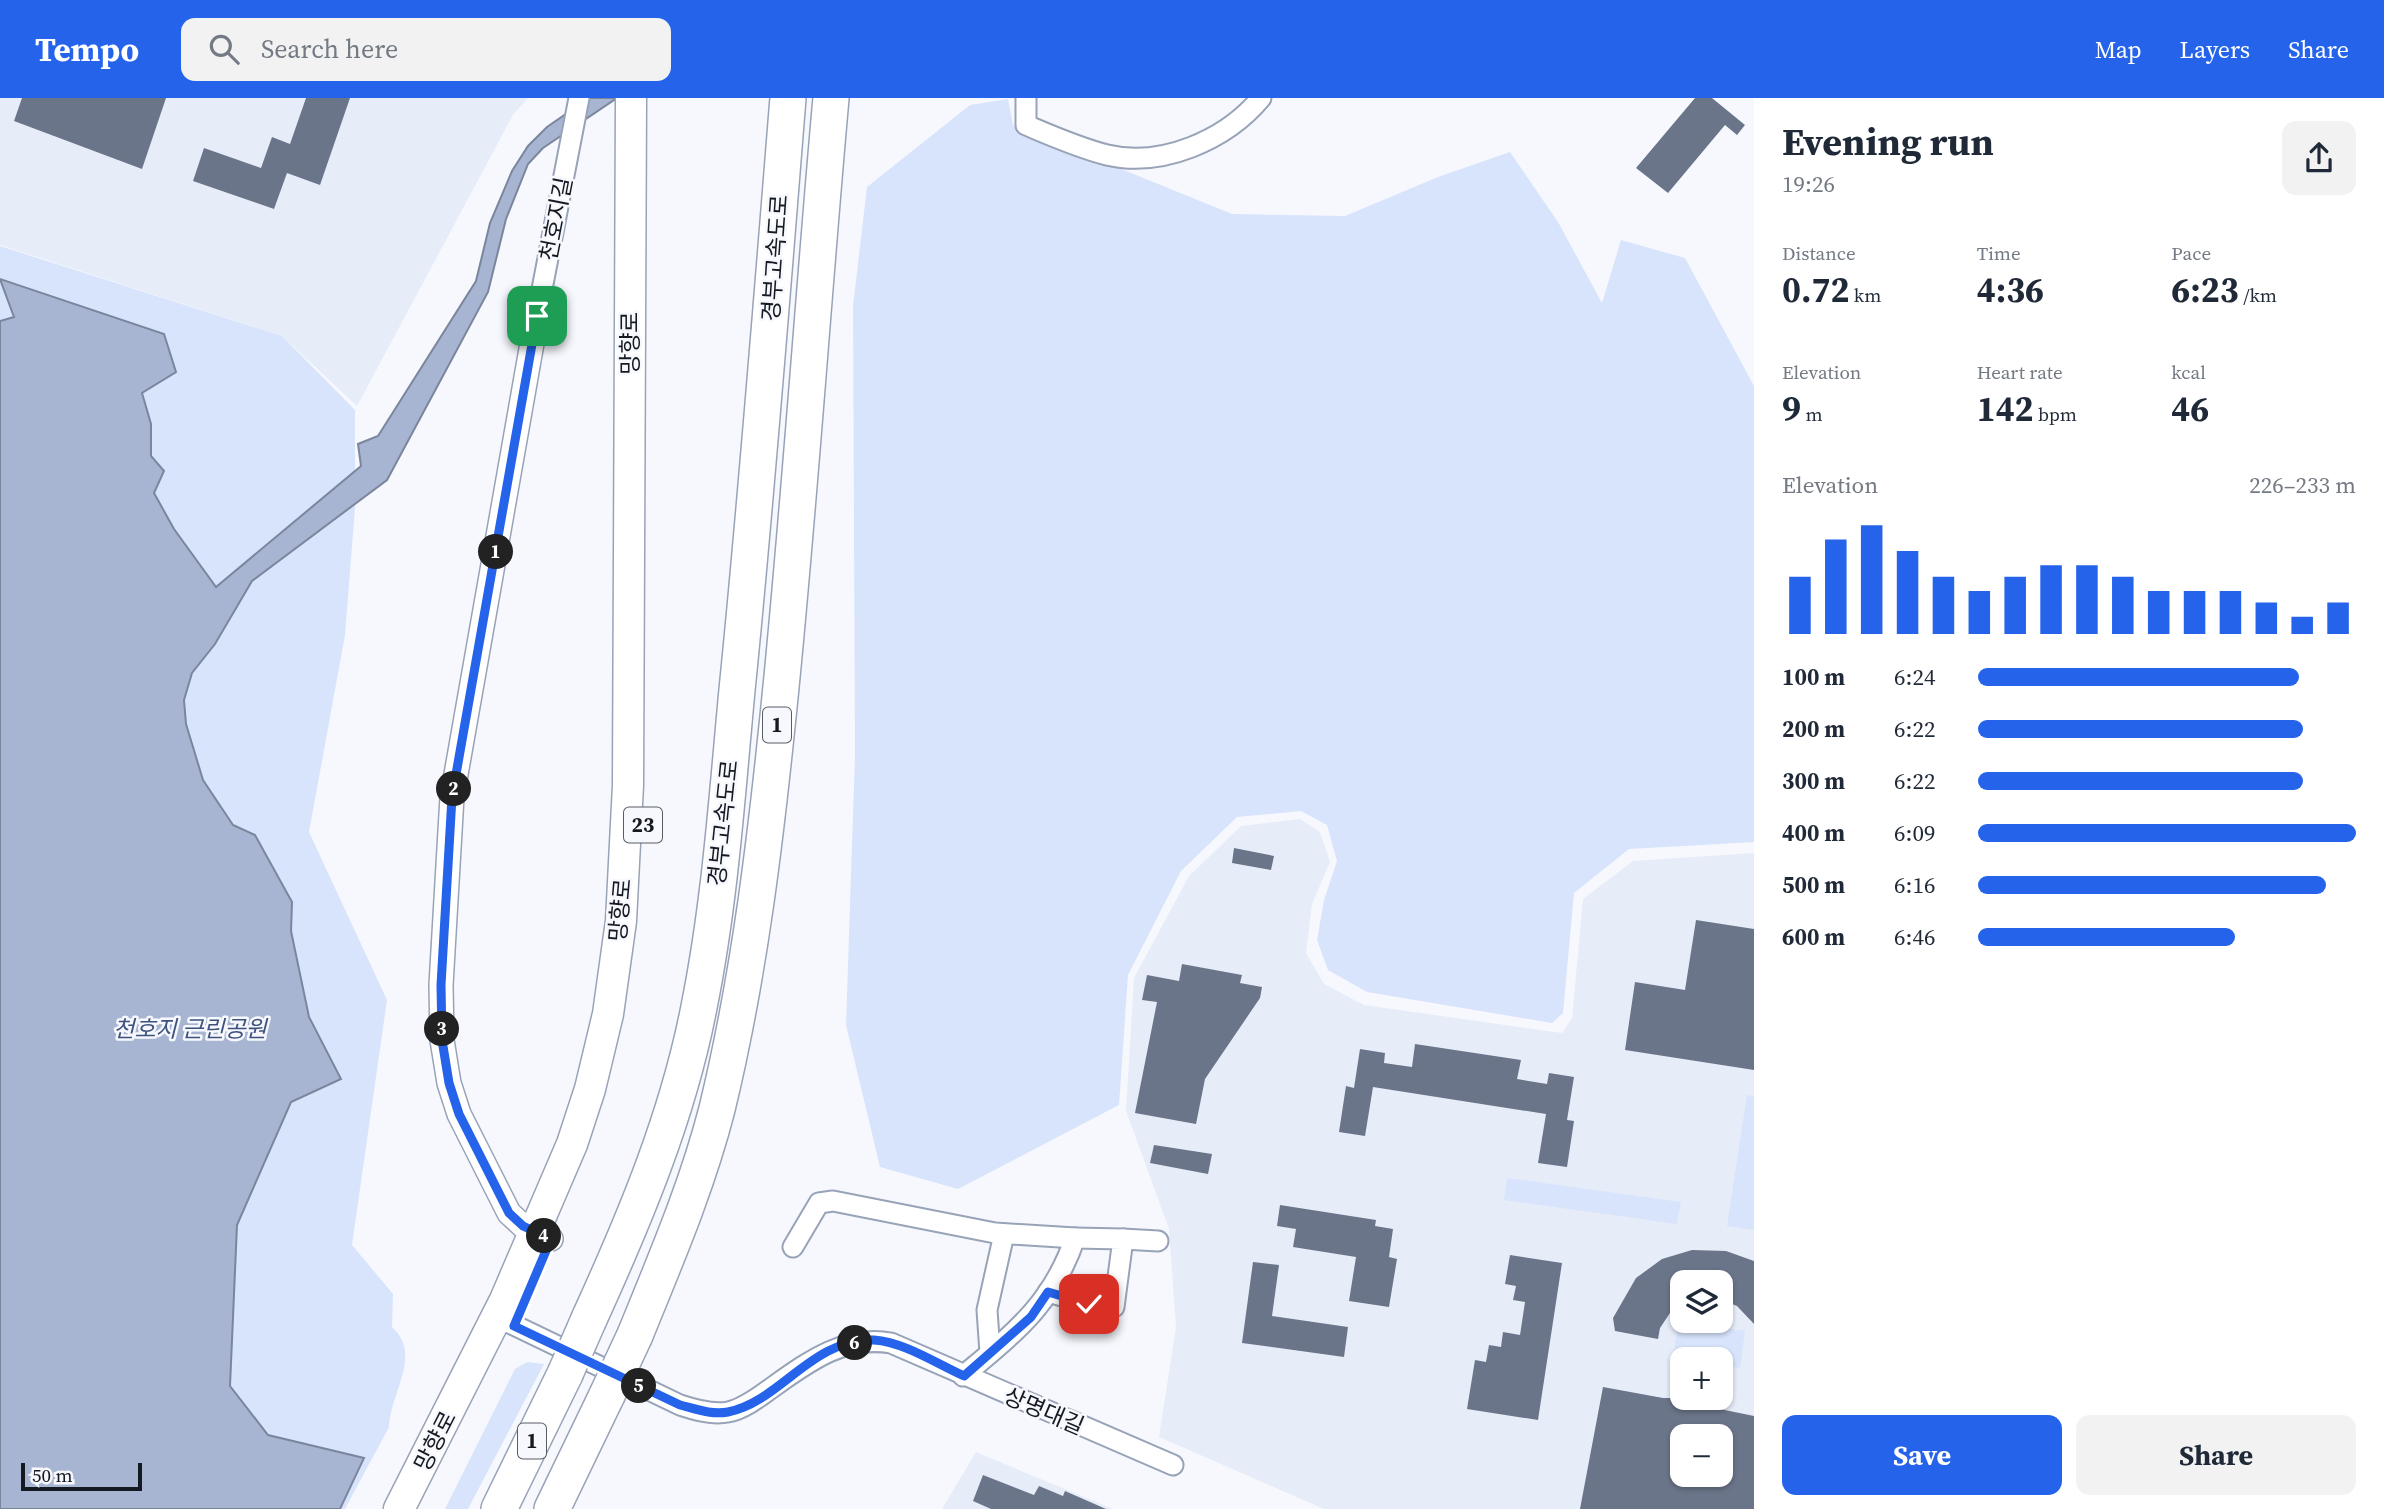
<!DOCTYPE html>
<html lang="en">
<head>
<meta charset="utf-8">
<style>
  body { margin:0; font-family:"Source Serif 4","Noto Sans KR",serif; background:#f2f2f3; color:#1f2937; height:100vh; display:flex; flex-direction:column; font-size:26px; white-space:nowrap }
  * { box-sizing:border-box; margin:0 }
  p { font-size:23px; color:#747a83 }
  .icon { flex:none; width:38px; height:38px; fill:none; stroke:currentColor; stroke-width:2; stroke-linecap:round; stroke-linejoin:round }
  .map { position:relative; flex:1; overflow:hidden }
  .drawer { display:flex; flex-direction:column; background:#fff; width:630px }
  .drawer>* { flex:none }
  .controls { position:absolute; left:1670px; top:1172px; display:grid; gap:14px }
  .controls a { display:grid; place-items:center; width:63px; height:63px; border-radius:14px; background:#fff; box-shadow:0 2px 5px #0004; font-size:35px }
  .scale { position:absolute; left:21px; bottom:18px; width:121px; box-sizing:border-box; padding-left:7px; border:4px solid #151921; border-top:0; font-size:19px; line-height:24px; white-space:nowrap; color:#151921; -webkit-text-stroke:5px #f6f8fd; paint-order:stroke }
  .pin { position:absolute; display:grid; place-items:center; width:60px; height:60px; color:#fff; margin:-30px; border-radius:14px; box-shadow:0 4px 10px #0006 }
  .km { position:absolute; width:35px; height:35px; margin:-18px; border-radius:50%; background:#222; color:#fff; font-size:19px; line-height:35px; text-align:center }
  .round { display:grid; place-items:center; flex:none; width:74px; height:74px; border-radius:14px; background:#f2f2f3 }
  .head { display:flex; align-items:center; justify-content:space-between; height:119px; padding:0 28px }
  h1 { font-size:38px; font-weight:700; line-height:52px }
  .metrics { display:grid; grid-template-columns:repeat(3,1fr); gap:10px; height:119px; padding:7px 28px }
  .metrics div { display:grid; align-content:center }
  .metrics b { font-size:35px; font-weight:700 }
  .metrics small { font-size:19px; font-weight:400 }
  .metrics p { font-size:19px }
  .chart { height:196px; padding:14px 28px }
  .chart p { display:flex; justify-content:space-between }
  .chart svg { width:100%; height:126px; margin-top:7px; stroke:#2563eb; stroke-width:6 }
  .action { display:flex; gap:14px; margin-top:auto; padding:14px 28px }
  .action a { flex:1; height:80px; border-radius:14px; background:#2563eb; color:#fff; font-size:28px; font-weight:700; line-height:80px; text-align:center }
  .action a+a { background:#f2f2f3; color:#1f2937 }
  ul { padding:0 28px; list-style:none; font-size:23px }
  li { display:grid; grid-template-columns:112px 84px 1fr; align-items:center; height:52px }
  li i { height:18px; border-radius:9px; background:#2563eb }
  header { display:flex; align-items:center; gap:42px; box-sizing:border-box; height:98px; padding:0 35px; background:#2563eb; color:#fff }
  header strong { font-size:33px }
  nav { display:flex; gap:38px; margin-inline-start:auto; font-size:24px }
  .search { width:490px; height:63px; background:#f2f2f3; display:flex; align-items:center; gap:18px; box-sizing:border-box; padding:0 24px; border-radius:14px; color:#747a83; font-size:26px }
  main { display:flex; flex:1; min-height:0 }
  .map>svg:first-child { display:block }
  .built { fill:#e6edf9; fill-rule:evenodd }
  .green { fill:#d8e4fc }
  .water { fill:#a7b5d2; stroke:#7b869d; stroke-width:2 }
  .building { fill:#6b758a; fill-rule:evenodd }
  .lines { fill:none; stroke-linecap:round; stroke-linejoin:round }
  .minor-casing { stroke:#98a3b8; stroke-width:23 }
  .tertiary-casing { stroke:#98a3b8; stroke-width:26 }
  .primary-casing { stroke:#98a3b8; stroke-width:33 }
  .motorway-casing { stroke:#98a3b8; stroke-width:38 }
  .minor { stroke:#fff; stroke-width:19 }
  .tertiary { stroke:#fff; stroke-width:23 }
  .primary { stroke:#fff; stroke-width:30 }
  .motorway { stroke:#fff; stroke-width:35 }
  .motorway-bridge-casing { stroke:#98a3b8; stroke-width:38; stroke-linecap:butt }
  .motorway-bridge { stroke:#fff; stroke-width:35 }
  .route-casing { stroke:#fff; stroke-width:14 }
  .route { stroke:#2563eb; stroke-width:9 }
  .labels { text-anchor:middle; stroke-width:5; stroke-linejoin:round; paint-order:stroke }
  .shield { fill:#f6f8fd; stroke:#585c63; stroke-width:2 }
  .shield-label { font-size:21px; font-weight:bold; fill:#151921 }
  .street-label { font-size:23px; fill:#151921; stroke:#f6f8fd }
  .park-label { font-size:23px; font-style:italic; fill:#3e527d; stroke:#f6f8fd }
</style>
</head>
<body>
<header>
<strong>Tempo</strong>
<div class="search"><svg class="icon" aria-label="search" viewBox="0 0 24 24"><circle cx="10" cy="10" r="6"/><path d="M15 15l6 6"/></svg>Search here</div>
<nav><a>Map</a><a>Layers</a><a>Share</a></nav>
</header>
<main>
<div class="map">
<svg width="1754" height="1411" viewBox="0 0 1754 1411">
  <rect width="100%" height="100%" fill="#f6f8fd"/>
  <!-- built -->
  <g class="built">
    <polygon points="0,0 528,0 513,17 357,308 282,238 0,147"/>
    <path d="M1300,721L1320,734L1330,764L1312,806L1306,855L1324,886L1364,907L1562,935L1572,920L1583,801L1633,763L1754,755V1411H1324L1159,1339L1176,1229L1169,1131L1126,1013L1134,880L1189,778L1241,728ZM1682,1185H1720V1223H1682ZM1682,1262H1720V1300H1682ZM1682,1339H1720V1377H1682Z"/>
    <polygon points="976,1354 1113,1411 942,1411"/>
  </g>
  <!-- green -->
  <g class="green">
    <polygon points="1008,1 1013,27 1232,116 1345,118 1438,79 1510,54 1558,124 1602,205 1621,142 1685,160 1754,288 1754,744 1629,751 1574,795 1563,915 1552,925 1367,894 1328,872 1317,842 1324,802 1337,763 1327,727 1301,713 1237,719 1181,773 1128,877 1119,1007 958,1091 880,1069 846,927 855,658 853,208 867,89 970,7"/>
    <path d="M0,148L282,238L355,312V410L345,537L309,734L387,902L352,1147L393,1196L392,1229C423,1257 390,1295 389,1329L345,1411H0Z"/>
    <polygon points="1747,997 1754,998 1754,1132 1727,1128"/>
    <polygon points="1507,1080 1681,1104 1677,1126 1504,1102"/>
    <polygon points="1678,1224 1745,1233 1740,1270 1720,1267 1720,1262 1673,1260"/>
    <polygon points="527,1264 544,1266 468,1411 445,1411 515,1271"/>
  </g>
  <!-- water -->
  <polygon class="water" points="589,0 617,0 543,50 528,66 506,121 488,194 387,382 252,483 215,546 192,575 184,602 186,626 203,682 233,727 255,737 292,804 291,833 309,919 341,981 291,1004 237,1127 230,1288 268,1337 364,1360 340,1411 0,1411 0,223 14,219 0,181 164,236 176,274 142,295 151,326 151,358 164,373 154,395 174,431 216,489 361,368 358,346 378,338 476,183 490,125 512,73 528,48 547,29"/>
  <!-- building -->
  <g class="building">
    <polygon points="22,0 166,0 142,71 14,23"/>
    <polygon points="306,0 350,0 320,87 287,75 274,111 193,83 204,50 261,70 272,39 290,46"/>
    <polygon points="1695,0 1712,0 1745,27 1737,37 1725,27 1668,95 1636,70"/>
    <polygon points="1234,750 1274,758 1271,772 1232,765"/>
    <polygon points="1696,822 1754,831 1754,972 1625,952 1635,884 1685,892"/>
    <polygon points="1182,866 1242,877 1240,885 1262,889 1260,900 1205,981 1196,1026 1135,1015 1157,904 1142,902 1147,877 1179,883"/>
    <polygon points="1415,946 1521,962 1517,981 1547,986 1549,975 1574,979 1567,1022 1574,1023 1567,1069 1538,1065 1546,1016 1373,989 1365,1038 1339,1034 1346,988 1354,990 1360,951 1385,955 1384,965 1412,969"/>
    <polygon points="1154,1047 1212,1056 1208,1076 1150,1065"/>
    <polygon points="1280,1107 1376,1122 1375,1128 1393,1131 1389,1159 1397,1161 1389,1209 1349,1203 1356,1159 1293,1149 1296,1131 1277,1128"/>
    <polygon points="1692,1152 1726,1153 1754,1163 1754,1226 1737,1208 1720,1201 1720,1185 1682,1185 1682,1208 1670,1215 1660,1230 1658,1241 1615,1233 1613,1220 1636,1180 1662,1161"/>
    <polygon points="1510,1157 1562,1165 1538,1322 1467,1311 1475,1262 1486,1264 1489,1247 1501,1249 1503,1234 1520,1237 1525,1204 1513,1202 1516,1188 1505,1186"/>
    <polygon points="1253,1164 1279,1167 1272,1218 1348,1229 1344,1259 1242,1245"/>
    <path d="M1603,1289L1663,1300H1718L1710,1309L1754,1318V1411H1580ZM1682,1339H1720V1377H1682Z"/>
    <polygon points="983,1377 1034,1397 1039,1388 1063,1398 1065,1393 1106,1411 991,1411 973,1403"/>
  </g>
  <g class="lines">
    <!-- minor casing -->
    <g class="minor-casing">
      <g id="minor">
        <path d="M1026,0V27C1052,38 1079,50 1107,57C1162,70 1226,42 1261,0"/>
        <polyline points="537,217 579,0"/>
        <polyline points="1123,1141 1158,1143"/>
        <path d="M793,1149L819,1105L833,1103L995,1135L1075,1140C1052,1207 1015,1234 963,1278"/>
        <polyline points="1048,1194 1089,1206 1114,1209 1123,1141 1075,1140"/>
        <path d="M497,1219L680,1307C695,1312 712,1317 728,1314C743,1311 758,1300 770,1291C808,1264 843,1237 891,1245L1173,1367"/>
        <polyline points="990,1255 987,1212 1004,1136"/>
      </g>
    </g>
    <!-- tertiary casing -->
    <g class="tertiary-casing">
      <polyline id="tertiary" points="537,217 452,699 441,887 442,942 449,985 459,1016 509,1115 523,1128 551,1141"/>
    </g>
    <!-- primary casing -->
    <g class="primary-casing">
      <polyline id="primary" points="399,1411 505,1202 572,1046 590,991 608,916 621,823 628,687 631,0"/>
    </g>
    <!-- motorway casing -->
    <g class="motorway-casing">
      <g id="motorway">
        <path d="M589,1221C635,1120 678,1018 699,909C720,805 727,698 737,592C757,395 772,197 788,0"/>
        <path d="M635,1237C665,1163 697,1089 717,1011C750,875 766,738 780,599C800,400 813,200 831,0"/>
        <polyline points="499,1411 565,1276"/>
        <polyline points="552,1411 607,1297"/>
      </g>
    </g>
    <!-- minor -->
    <use href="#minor" class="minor"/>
    <!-- tertiary -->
    <use href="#tertiary" class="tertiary"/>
    <!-- primary -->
    <use href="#primary" class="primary"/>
    <!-- motorway -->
    <use href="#motorway" class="motorway"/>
    <!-- motorway-bridge casing -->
    <g class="motorway-bridge-casing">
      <g id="motorway-bridge">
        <polyline points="565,1276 589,1221"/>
        <polyline points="607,1297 635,1237"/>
      </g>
    </g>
    <!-- motorway-bridge -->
    <use href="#motorway-bridge" class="motorway-bridge"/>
  </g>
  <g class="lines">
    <!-- route casing -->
    <g class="route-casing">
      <path id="route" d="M537,218L452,699L441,887L442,942L449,985L459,1016L509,1115L523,1128L551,1141L514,1228L680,1307C696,1311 711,1317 728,1314C780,1304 812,1240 874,1242C904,1244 937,1266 964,1278L1031,1219L1048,1194L1089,1206"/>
    </g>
    <!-- route -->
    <use href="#route" class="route"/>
  </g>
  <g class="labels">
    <!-- shield labels -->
    <g class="shield">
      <rect x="763" y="609.5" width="28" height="35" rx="5"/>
      <rect x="624" y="709.5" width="38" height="35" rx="5"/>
      <rect x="518" y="1325.5" width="28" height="35" rx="5"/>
    </g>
    <g class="shield-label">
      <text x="777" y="634">1</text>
      <text x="643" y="734">23</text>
      <text x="532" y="1350">1</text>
    </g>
    <!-- street labels -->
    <g class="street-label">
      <text transform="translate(556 121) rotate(-79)" y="8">천호지길</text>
      <text transform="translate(775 160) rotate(-86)" y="8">경부고속도로</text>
      <text transform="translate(630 245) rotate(-90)" y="8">망향로</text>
      <text transform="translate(723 725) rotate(-84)" y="8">경부고속도로</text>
      <text transform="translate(620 812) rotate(-85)" y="8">망향로</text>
      <text transform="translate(1044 1313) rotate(23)" y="8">상명대길</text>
      <text transform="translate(435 1343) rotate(-63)" y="8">망향로</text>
    </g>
    <!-- park labels -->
    <g class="park-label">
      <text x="190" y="939">천호지 근린공원</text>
    </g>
  </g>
</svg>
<div class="controls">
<a><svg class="icon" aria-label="layers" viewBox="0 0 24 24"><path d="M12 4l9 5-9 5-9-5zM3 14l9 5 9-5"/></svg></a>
<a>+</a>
<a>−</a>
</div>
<div class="scale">50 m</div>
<div class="pin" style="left:537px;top:218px;background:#1e9e55"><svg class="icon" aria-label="arrive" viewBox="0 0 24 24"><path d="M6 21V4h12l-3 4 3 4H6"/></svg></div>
<div class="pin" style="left:1089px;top:1206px;background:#d93025"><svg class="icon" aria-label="check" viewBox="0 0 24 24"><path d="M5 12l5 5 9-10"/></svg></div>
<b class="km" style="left:496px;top:454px">1</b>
<b class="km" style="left:454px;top:691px">2</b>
<b class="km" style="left:442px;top:931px">3</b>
<b class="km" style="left:544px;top:1138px">4</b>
<b class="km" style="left:639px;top:1288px">5</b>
<b class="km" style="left:855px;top:1245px">6</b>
</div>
<section class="drawer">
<div class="head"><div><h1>Evening run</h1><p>19:26</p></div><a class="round"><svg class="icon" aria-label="share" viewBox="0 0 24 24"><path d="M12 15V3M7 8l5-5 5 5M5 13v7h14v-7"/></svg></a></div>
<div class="metrics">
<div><p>Distance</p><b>0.72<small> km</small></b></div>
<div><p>Time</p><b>4:36</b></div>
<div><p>Pace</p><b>6:23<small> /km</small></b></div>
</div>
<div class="metrics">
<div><p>Elevation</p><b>9<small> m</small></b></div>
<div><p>Heart rate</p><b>142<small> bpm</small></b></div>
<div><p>kcal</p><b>46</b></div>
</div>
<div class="chart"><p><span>Elevation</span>226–233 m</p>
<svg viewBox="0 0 160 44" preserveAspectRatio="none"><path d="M5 44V24M15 44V11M25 44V6M35 44V15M45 44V24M55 44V29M65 44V24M75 44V20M85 44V20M95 44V24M105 44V29M115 44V29M125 44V29M135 44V33M145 44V38M155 44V33"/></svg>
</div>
<ul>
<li><b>100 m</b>6:24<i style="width:85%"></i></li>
<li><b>200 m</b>6:22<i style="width:86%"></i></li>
<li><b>300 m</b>6:22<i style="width:86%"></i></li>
<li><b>400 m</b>6:09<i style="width:100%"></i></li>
<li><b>500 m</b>6:16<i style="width:92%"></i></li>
<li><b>600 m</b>6:46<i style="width:68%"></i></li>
</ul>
<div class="action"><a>Save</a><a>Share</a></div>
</section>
</main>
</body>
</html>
